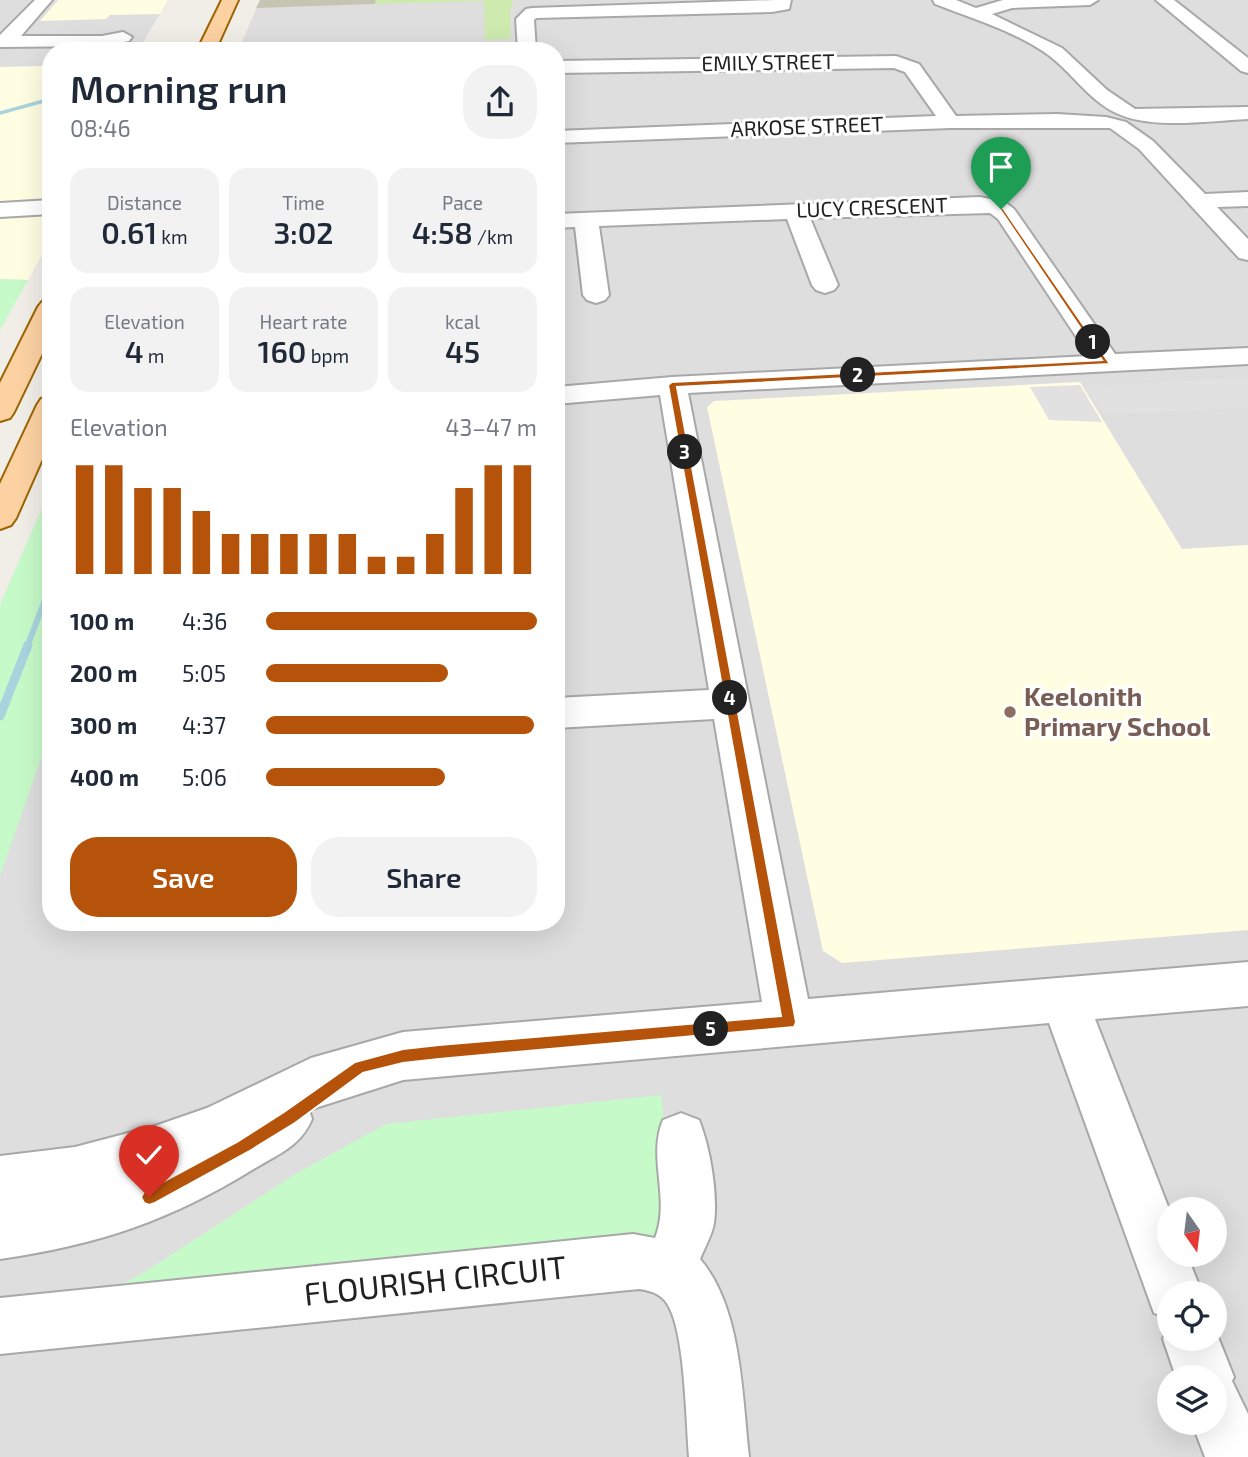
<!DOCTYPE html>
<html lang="en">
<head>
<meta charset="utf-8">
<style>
  body { margin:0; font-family:"Exo 2",sans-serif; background:#f2f2f3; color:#1f2937; height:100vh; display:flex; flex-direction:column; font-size:26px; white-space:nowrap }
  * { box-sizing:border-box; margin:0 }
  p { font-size:23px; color:#747a83 }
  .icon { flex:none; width:38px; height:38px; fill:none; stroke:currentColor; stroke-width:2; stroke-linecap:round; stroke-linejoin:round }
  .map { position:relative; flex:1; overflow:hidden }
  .drawer { position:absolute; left:42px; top:42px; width:523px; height:889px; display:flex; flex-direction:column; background:#fff; border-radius:28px; box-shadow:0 7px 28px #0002 }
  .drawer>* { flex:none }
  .needle { width:46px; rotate:166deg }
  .fabs { position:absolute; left:1157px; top:1197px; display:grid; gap:14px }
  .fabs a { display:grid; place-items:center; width:70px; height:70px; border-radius:50%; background:#fff; box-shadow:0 7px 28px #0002; font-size:35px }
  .pin { position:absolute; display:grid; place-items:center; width:60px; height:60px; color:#fff; margin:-72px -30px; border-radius:50% 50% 50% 0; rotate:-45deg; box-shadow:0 0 7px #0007 }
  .pin .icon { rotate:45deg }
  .km { position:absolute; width:35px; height:35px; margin:-18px; border-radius:50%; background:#222; color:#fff; font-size:19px; line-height:35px; text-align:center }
  .round { display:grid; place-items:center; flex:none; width:74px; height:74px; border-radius:28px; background:#f2f2f3 }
  .summary { display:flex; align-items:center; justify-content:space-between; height:119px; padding:0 28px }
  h1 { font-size:38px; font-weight:600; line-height:52px }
  .stats { display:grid; grid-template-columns:repeat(3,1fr); gap:10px; height:119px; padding:7px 28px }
  .stats div { display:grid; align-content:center; border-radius:18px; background:#f2f2f3; text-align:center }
  .stats b { font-size:30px; font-weight:600 }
  .stats small { font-size:19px; font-weight:400 }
  .stats p { font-size:19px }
  .chart { height:196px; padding:14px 28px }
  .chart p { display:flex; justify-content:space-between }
  .chart svg { width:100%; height:126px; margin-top:7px; stroke:#b45309; stroke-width:6 }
  .action { display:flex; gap:14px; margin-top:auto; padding:14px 28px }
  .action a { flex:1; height:80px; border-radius:28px; background:#b45309; color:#fff; font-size:28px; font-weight:600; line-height:80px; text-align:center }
  .action a+a { background:#f2f2f3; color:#1f2937 }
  ul { padding:0 28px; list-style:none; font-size:23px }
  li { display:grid; grid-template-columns:112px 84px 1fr; align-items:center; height:52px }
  li i { height:18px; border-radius:9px; background:#b45309 }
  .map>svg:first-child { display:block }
  .residential { fill:#dfdede; fill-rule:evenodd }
  .education { fill:#fffee3 }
  .construction { fill:#c6c5b3 }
  .grass { fill:#ceeaaf }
  .park { fill:#c7fac9 }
  .parking { fill:#e1e1e1 }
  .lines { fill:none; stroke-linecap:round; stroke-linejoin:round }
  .stream-far2 { stroke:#a9d4de; stroke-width:3.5 }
  .stream-far1 { stroke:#a9d4de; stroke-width:6 }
  .stream { stroke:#a9d4de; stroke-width:9 }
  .minor-casing { stroke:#a8a8a8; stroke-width:4 }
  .major-casing { stroke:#9d6401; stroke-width:4 }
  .minor { fill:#fff; fill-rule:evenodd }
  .major { fill:#fcd2a3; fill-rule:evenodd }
  .route { fill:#b45309; stroke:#fff; stroke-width:2 }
  .education-dot { fill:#8d6e63; stroke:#fff; stroke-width:2.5 }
  .labels { text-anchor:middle; stroke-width:6; stroke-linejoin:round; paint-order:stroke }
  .far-street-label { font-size:21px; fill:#212121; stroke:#fff }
  .education-label { font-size:26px; font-weight:bold; fill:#785e54; stroke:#fff; text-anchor:start }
  .near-street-label { font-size:32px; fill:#212121; stroke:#fff }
</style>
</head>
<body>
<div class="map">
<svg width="1248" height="1457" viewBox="0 0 1248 1457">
  <rect width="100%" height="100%" fill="#f1eee8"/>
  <!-- residential -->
  <g class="residential">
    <polygon points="0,0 168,0 138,51 51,51 51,66 0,67"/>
    <path d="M260,0H1248V1457H0V605L51,488V922H556V51H238ZM1169,1209H1214V1255H1169ZM1169,1293H1214V1339H1169ZM1169,1377H1214V1423H1169Z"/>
  </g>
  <!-- education -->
  <g class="education">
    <polygon points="58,0 168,0 160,14 110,15 106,19 40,21"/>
    <polygon points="51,66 51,239 28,280 0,279 0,67"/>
    <polygon points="1080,382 1182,549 1248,545 1248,930 842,963 823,951 707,407 714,401"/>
  </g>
  <!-- construction -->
  <polygon class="construction" points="260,0 376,0 375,4 256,8"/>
  <!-- grass -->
  <polygon class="grass" points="376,0 512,0 513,8 510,9 511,39 485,40 484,1 375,4"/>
  <!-- park -->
  <g class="park">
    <polygon points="374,43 373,51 238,51 240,48"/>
    <polygon points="0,279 28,280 0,330"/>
    <polygon points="51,488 51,730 0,876 0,605"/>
    <polygon points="661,1095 675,1214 660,1241 97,1297 140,1275 297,1173 386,1124"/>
  </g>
  <!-- parking -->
  <g class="parking">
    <polygon points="1248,378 1248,408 1104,414 1085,386"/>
    <polygon points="1080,385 1102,422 1049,420 1030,387"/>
  </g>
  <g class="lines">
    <!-- stream-far2 -->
    <polyline class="stream-far2" points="0,113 51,99"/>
    <!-- stream-far1 -->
    <polyline class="stream-far1" points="27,647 51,584"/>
    <!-- stream -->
    <polyline class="stream" points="0,716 28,645"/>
    <!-- minor casing -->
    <g class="minor-casing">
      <g id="minor">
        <polygon points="35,0 52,0 21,36 102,36 123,32 132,37 129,41 102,46 0,47 0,35"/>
        <polygon points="775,0 791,0 789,9 772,12 536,18 534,20 536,51 518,51 516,19 526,9 532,8"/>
        <path d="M933,0H956L976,8L1003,0H1098L1090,5L1012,8L992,14L1062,48L1107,90L1135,109L1248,107V119C1211,121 1155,129 1121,115C1092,104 1075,76 1051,57C1018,32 973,19 935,4Z"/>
        <polygon points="1156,0 1174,0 1248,58 1248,73 1241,71"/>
        <polygon points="896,56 919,64 956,116 1057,114 1106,117 1126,122 1153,141 1205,194 1248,192 1248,206 1217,207 1248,239 1248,260 1239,258 1139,149 1110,128 950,128 556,143 556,131 936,116 905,72 894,68 556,73 556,61"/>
        <path d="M980,197L1005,202L1014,209L1115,354L1248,348V364L688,393L808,999L1248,962V1006L1095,1019L1169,1209V1255H1187L1202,1293H1169V1319L1154,1313L1049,1023L403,1080L309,1110L312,1119C301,1145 281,1153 257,1167C172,1220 99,1245 0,1259V1156L75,1147L155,1126L207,1108L311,1058L403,1032L762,1002L714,719L556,728V698L709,690L660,395L556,404V387L672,377L1089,356L998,219L990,213L810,218L838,285L834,290L825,293L816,290L812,285L787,219L599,226L609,295L605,300L596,303L587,300L583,295L575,227L556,228V214Z"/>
        <polygon points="51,200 51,214 0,217 0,203"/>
        <path d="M681,1113L699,1120C710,1147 718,1194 714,1223C712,1235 705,1247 700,1259C742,1308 742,1396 749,1457H689C686,1420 685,1340 670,1309C664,1295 653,1291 639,1289L0,1354V1298L633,1234L655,1238C671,1199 647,1158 663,1120Z"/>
        <polygon points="1169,1323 1169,1339 1214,1339 1214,1327 1234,1377 1232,1381 1248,1414 1248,1457 1205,1457 1192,1423 1214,1423 1214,1377 1176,1377 1163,1339"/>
      </g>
    </g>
    <!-- major casing -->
    <g class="major-casing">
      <g id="major">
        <polygon points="222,0 238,0 215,51 197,51"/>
        <polygon points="51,299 51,335 14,412 10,418 0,421 0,383 38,307 42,302"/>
        <polygon points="51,396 51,439 16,518 11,525 0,529 0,484 37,405 41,399"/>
      </g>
    </g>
    <!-- minor -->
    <use href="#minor" class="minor"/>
    <!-- major -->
    <use href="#major" class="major"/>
  </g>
  <!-- route -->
  <polygon class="route" points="999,208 1003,208 1110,364 677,387 796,1022 794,1027 439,1059 403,1063 363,1073 295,1123 248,1152 155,1203 149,1205 144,1203 141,1197 144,1192 237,1142 284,1112 355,1062 403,1049 439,1045 781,1016 668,385 672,382 1102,360"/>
  <!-- markers -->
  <circle class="education-dot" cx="1010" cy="712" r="7"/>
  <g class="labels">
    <!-- far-street labels -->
    <g class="far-street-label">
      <text transform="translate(768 63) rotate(-1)" y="7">EMILY STREET</text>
      <text transform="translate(807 127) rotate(-2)" y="7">ARKOSE STREET</text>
      <text transform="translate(872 208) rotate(-2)" y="7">LUCY CRESCENT</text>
    </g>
    <!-- education labels -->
    <g class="education-label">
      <text x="1024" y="706">Keelonith<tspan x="1024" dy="30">Primary School</tspan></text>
    </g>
    <!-- near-street labels -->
    <g class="near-street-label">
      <text transform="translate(435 1281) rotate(-6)" y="11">FLOURISH CIRCUIT</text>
    </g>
  </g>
</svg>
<div class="fabs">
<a><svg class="needle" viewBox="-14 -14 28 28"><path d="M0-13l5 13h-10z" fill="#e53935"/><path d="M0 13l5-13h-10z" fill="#747a83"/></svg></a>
<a><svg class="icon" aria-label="locate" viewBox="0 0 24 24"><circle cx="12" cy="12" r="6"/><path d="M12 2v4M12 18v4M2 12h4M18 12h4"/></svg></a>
<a><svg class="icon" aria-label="layers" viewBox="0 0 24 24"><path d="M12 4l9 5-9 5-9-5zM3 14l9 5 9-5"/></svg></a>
</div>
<div class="pin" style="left:1001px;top:209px;background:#1e9e55"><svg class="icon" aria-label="arrive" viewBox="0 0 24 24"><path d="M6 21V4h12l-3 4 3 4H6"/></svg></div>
<div class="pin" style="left:149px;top:1197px;background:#d93025"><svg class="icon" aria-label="check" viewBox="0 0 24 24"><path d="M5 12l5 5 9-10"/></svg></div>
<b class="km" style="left:1093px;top:342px">1</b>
<b class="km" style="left:858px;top:375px">2</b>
<b class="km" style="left:685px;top:452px">3</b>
<b class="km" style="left:730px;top:698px">4</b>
<b class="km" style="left:711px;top:1029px">5</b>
<section class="drawer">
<div class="summary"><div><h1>Morning run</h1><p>08:46</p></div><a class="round"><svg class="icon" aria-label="share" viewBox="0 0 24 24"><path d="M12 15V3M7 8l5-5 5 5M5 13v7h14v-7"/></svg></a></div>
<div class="stats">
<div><p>Distance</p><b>0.61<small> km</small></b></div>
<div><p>Time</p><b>3:02</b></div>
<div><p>Pace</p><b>4:58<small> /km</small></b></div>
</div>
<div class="stats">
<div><p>Elevation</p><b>4<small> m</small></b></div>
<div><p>Heart rate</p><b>160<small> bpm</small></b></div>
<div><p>kcal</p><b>45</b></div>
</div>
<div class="chart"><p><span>Elevation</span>43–47 m</p>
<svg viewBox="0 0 160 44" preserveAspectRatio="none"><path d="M5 44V6M15 44V6M25 44V14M35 44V14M45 44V22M55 44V30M65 44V30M75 44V30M85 44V30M95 44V30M105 44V38M115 44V38M125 44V30M135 44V14M145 44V6M155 44V6"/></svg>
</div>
<ul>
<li><b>100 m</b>4:36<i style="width:100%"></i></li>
<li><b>200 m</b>5:05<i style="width:67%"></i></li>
<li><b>300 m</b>4:37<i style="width:99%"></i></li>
<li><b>400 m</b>5:06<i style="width:66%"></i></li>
</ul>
<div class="action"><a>Save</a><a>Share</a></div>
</section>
</div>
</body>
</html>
